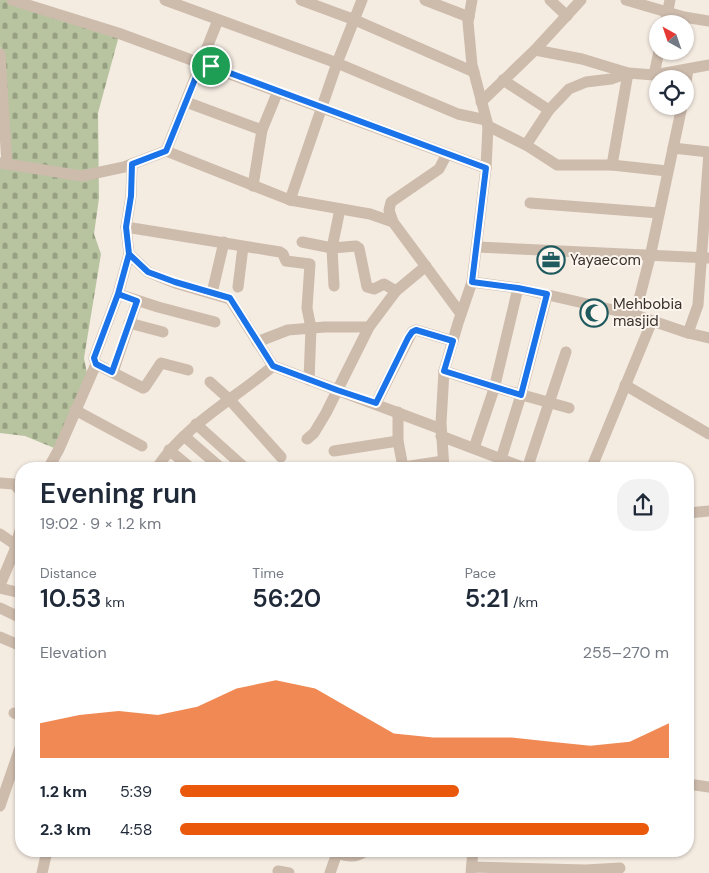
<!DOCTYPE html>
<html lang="en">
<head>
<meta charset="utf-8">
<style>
  body { margin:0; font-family:"DM Sans",sans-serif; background:#f2f2f3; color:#1f2937; height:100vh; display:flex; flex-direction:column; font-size:19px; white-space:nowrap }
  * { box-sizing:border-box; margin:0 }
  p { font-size:16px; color:#747a83 }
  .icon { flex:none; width:28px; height:28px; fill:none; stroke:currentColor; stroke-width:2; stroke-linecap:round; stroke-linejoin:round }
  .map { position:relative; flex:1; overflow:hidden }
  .sheet { position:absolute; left:15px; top:462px; width:679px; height:395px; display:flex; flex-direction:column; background:#fff; border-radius:20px; box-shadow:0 1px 4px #0004 }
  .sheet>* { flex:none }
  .needle { width:32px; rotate:320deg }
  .controls { position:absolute; left:649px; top:15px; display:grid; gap:10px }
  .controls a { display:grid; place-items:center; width:45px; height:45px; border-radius:50%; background:#fff; box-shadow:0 1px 4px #0004; font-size:25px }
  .pin { position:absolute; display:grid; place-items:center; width:42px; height:42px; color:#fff; margin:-21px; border:2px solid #fff; border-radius:50%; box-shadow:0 1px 5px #0007 }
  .round { display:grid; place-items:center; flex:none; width:52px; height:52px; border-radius:20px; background:#f2f2f3 }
  .headline { display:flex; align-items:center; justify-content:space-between; height:85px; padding:0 25px }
  h1 { font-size:28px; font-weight:600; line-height:38px }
  .stats { display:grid; grid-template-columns:repeat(3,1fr); gap:8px; height:85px; padding:5px 25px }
  .stats div { display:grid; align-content:center }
  .stats b { font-size:25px; font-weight:600 }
  .stats small { font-size:14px; font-weight:400 }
  .stats p { font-size:14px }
  .chart { height:140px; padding:10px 25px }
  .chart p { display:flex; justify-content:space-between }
  .chart svg { width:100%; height:90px; margin-top:5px; fill:#ea580c; opacity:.7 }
  ul { padding:0 25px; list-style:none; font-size:16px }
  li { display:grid; grid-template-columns:80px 60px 1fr; align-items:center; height:38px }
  li i { height:12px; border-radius:6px; background:#ea580c }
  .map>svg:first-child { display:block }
  .cemetery { fill:url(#cemetery-stones) }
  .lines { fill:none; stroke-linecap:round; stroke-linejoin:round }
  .minor { stroke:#cdbbac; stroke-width:11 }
  .route-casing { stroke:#fff; stroke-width:10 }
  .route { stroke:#1a73e8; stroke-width:6 }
  .labels { text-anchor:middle; stroke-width:4; stroke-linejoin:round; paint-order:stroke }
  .poi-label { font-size:15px; fill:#3b302b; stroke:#fbf5ee; text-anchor:start }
</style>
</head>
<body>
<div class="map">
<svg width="709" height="873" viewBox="0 0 709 873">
  <defs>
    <pattern id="cemetery-stones" width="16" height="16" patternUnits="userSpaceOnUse" patternTransform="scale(1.25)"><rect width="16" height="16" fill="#b8c4a0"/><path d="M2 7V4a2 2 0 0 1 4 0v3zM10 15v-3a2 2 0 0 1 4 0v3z" fill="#97a083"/></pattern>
  </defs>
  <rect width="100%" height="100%" fill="#f4ebe1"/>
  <!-- cemetery -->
  <polygon class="cemetery" points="0,0 17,0 120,32 98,113 99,198 94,234 101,254 84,358 89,383 59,450 25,436 0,433 0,162 7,163 0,44"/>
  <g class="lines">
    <!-- minor -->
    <g class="minor">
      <polyline points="12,0 118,33 486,168"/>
      <polyline points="165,0 337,63 458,114 486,120"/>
      <polyline points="301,0 355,20 474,72"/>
      <polyline points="425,0 469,17"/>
      <polyline points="550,0 567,16"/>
      <polyline points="626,0 684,17 709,21"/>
      <polyline points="665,24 670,0"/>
      <polyline points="535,50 582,59 628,73 654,75 709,65"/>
      <polyline points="0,54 7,164"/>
      <polyline points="654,75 659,51"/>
      <polyline points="503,80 549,110"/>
      <polyline points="685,87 688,70"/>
      <polyline points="186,102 262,130"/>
      <polyline points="481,102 535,50 581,0"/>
      <polyline points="488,126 526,145 557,165 612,165 667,171"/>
      <polyline points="526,145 549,110 569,89 586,82 611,79 628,73 612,165"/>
      <polyline points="673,148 709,152 698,305 688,333"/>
      <polyline points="166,151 218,20"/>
      <polyline points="0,163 82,176 124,167 166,151 290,200 370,214 393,222 461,314"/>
      <polyline points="132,164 131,196 126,227 129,254 148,272 175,283 230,299 273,366 441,429"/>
      <polyline points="253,186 262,130 278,91"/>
      <polyline points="290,200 337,63 362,0"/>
      <polyline points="530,203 659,213"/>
      <polyline points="393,222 389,210 391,202 439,169 447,154"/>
      <polyline points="126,227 280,252 283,254 286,261 310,264 307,308 311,328 309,380"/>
      <polyline points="302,242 332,248 356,246 359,248 367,287 374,289 384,284 396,291"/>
      <polyline points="477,247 709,258"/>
      <polyline points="472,282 518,288 635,315 688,333 709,338"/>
      <polyline points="334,286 332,248 340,209"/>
      <polyline points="238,287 243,247"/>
      <polyline points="212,293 224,242"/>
      <polyline points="118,294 158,307 215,322"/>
      <polyline points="635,315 650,257 682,106"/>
      <polyline points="129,323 163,332"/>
      <polyline points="257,342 288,330 325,327 369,327"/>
      <polyline points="96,364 143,388 145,387 161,363 188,370"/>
      <polyline points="444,371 494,387 569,408"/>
      <polyline points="113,372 137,301"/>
      <polyline points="210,382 229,399 281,457"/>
      <polyline points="625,385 709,434"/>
      <polyline points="376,403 412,332 416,330 453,341"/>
      <polyline points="75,410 142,446"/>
      <polyline points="398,412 398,441 403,467"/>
      <polyline points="196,424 245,468"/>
      <polyline points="184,436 222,469"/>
      <polyline points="441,436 527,469"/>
      <polyline points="307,439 314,433 326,413 369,327 396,291 426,266"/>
      <polyline points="474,448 494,389 518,288"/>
      <polyline points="169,450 192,469"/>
      <polyline points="334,451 398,441"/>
      <polyline points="501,459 521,395 547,295"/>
      <polyline points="48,469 59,449 96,364 94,358 118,294 129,254"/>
      <path d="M156,469C186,424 233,400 273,366"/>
      <polyline points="391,469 443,461"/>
      <polyline points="444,469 441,423 444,371 458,323 472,282 486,168 488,126 472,65 468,22 472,0"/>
      <polyline points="527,469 566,352"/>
      <polyline points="591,469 652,321"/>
      <polyline points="0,483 14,484 21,492"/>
      <polyline points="688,513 709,511"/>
      <polyline points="0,534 16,545"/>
      <polyline points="0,585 14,552 21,527"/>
      <polyline points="0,588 21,593"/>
      <polyline points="0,608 21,618"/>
      <polyline points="0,637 21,646"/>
      <polyline points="14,713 21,716"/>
      <polyline points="695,785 709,787"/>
      <polyline points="0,806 21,745"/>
      <path d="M330,851C344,855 354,860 365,851"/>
      <polyline points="472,867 586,870 620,868"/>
      <polyline points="278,871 289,873"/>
      <polyline points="42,873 47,851"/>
      <polyline points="330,873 337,853"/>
      <polyline points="471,873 473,851"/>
    </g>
  </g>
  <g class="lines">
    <!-- route casing -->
    <g class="route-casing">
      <polyline id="route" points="211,66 202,62 166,151 132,164 131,196 126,227 129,254 118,294 94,358 96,364 112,372 137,301 118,294 129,254 148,272 175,282 230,298 273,366 337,390 376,403 408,338 412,332 416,330 453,341 444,371 521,395 547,294 518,288 472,282 486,168 211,66"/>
    </g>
    <!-- route -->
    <use href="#route" class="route"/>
  </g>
  <!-- icons -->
  <defs>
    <g id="office-ring" transform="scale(1.4375)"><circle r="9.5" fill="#fbf5ee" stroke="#1f5a5e" stroke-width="1.5"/><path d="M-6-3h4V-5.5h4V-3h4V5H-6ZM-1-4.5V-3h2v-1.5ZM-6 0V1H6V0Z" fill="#1f5a5e"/></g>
    <g id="mosque-ring" transform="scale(1.4375)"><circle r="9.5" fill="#fbf5ee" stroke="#1f5a5e" stroke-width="1.5"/><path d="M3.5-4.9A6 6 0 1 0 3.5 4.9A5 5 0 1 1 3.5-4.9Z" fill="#1f5a5e"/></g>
  </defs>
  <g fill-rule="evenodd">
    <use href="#office-ring" x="551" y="260"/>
    <use href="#mosque-ring" x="594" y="313"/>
  </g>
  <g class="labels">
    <!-- poi labels -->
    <g class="poi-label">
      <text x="570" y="265">Yayaecom</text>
      <text x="613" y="309">Mehbobia<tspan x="613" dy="17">masjid</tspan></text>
    </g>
  </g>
</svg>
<div class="controls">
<a><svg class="needle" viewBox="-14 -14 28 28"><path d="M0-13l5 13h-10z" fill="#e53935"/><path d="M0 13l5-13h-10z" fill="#747a83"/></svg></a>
<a><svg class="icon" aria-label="locate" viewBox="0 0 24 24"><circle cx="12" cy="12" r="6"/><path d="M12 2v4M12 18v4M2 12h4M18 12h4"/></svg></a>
</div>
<div class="pin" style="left:211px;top:66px;background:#1e9e55"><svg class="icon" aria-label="arrive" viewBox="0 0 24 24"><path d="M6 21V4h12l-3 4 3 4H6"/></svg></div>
<section class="sheet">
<div class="headline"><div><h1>Evening run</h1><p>19:02 · 9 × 1.2 km</p></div><a class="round"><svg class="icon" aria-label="share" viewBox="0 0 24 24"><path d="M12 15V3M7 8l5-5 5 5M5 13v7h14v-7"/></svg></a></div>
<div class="stats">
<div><p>Distance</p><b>10.53<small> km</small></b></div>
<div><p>Time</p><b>56:20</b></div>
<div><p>Pace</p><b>5:21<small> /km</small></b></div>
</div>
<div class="chart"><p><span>Elevation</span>255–270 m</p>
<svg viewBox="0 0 160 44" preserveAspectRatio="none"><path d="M0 44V27L10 23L20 21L30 23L40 19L50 10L60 6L70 10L80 21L90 32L100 34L110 34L120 34L130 36L140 38L150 36L160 27V44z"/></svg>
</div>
<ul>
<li><b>1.2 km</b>5:39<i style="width:57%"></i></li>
<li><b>2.3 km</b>4:58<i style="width:96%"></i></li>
</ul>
</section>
</div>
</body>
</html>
